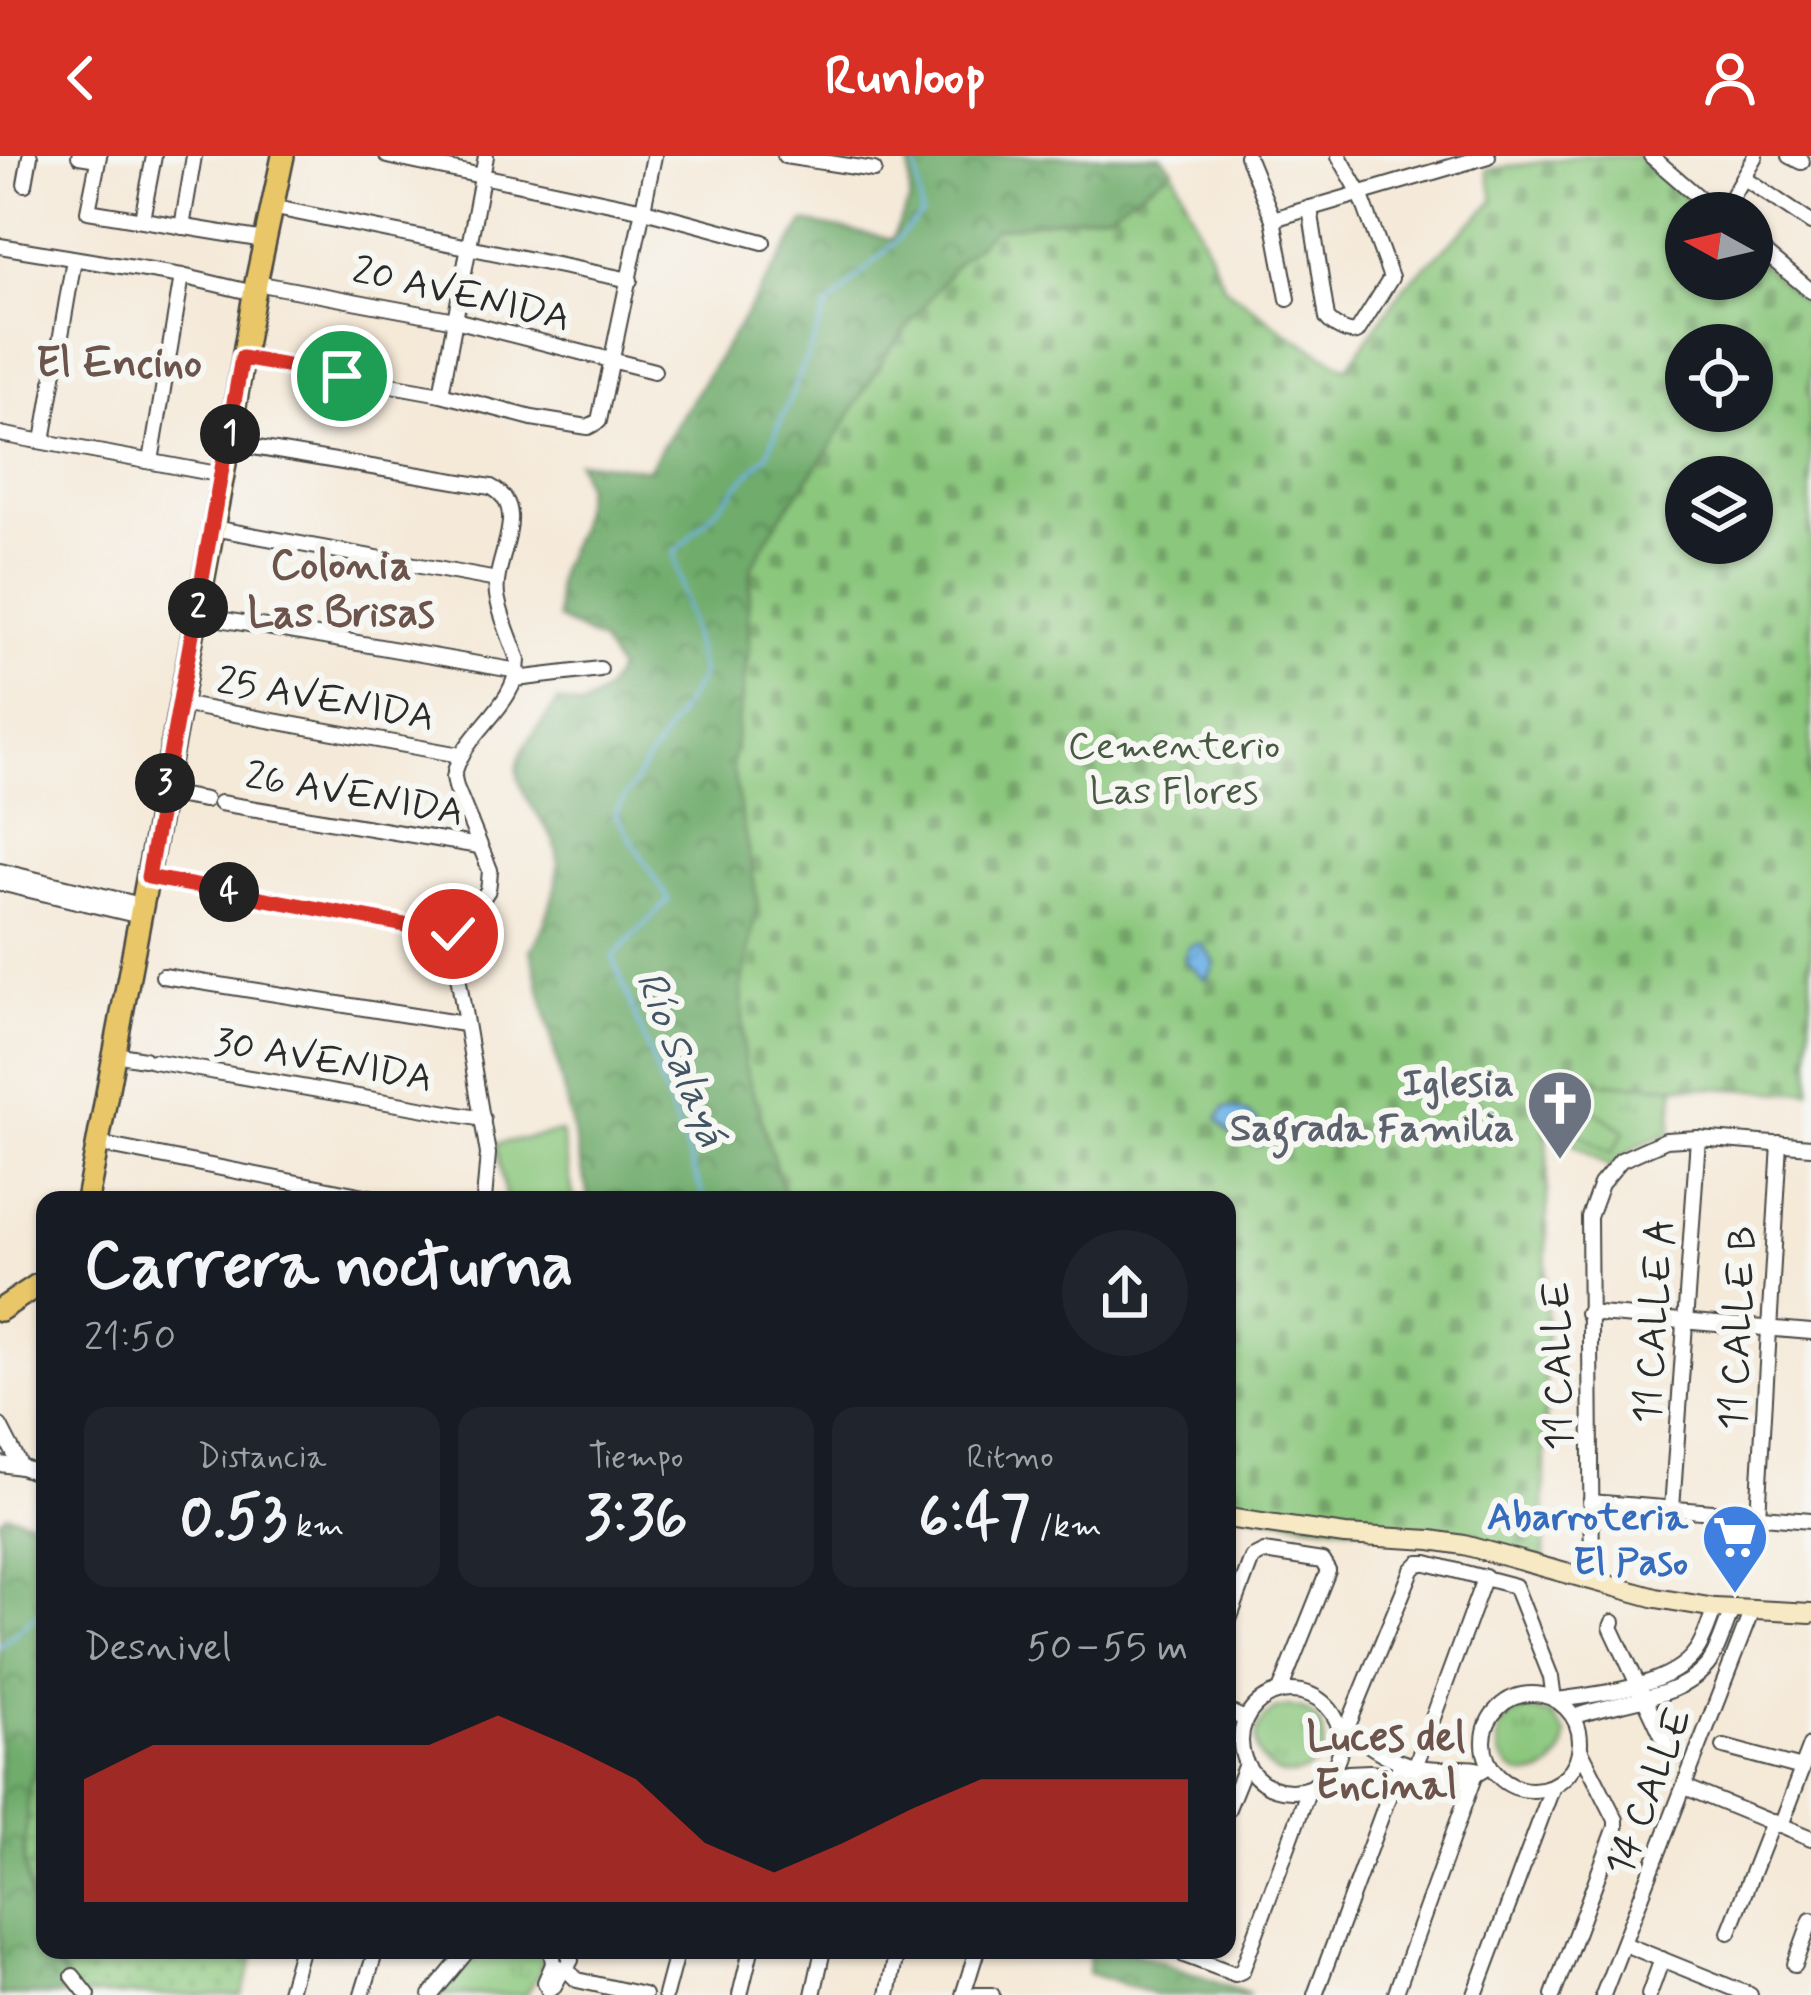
<!DOCTYPE html>
<html lang="es">
<head>
<meta charset="utf-8">
<style>
  body { margin:0; font-family:Mynerve,sans-serif; background:#20242c; color:#f1f3f6; height:100vh; display:flex; flex-direction:column; font-size:45px; white-space:nowrap }
  * { box-sizing:border-box; margin:0 }
  p { font-size:39px; color:#9ea1a6 }
  .icon { flex:none; width:66px; height:66px; fill:none; stroke:currentColor; stroke-width:2; stroke-linecap:round; stroke-linejoin:round }
  .map { position:relative; flex:1; overflow:hidden }
  .sheet { position:absolute; left:36px; top:1035px; width:1200px; height:768px; display:flex; flex-direction:column; background:#171b24; border-radius:24px; box-shadow:0 3px 9px #0004 }
  .sheet>* { flex:none }
  .needle { width:78px; rotate:278deg }
  .fabs { position:absolute; left:1665px; top:36px; display:grid; gap:24px }
  .fabs a { display:grid; place-items:center; width:108px; height:108px; border-radius:50%; background:#171b24; box-shadow:0 3px 9px #0004; font-size:60px }
  .pin { position:absolute; display:grid; place-items:center; width:102px; height:102px; color:#fff; margin:-51px; border:6px solid #fff; border-radius:50%; box-shadow:0 3px 12px #0007 }
  .km { position:absolute; width:60px; height:60px; margin:-30px; border-radius:50%; background:#222; color:#fff; font-size:33px; line-height:60px; text-align:center }
  .round { display:grid; place-items:center; flex:none; width:126px; height:126px; border-radius:63px; background:#20242c }
  .overview { display:flex; align-items:center; justify-content:space-between; height:204px; padding:0 48px }
  h1 { font-size:66px; font-weight:700; line-height:90px }
  .metrics { display:grid; grid-template-columns:repeat(3,1fr); gap:18px; height:204px; padding:12px 48px }
  .metrics div { display:grid; align-content:center; border-radius:24px; background:#20242c; text-align:center }
  .metrics b { font-size:60px; font-weight:700 }
  .metrics small { font-size:33px; font-weight:400 }
  .metrics p { font-size:33px }
  .chart { height:336px; padding:24px 48px }
  .chart p { display:flex; justify-content:space-between }
  .chart svg { width:100%; height:216px; margin-top:12px; fill:#d93025; opacity:.7 }
  header { display:flex; justify-content:space-between; align-items:center; height:156px; padding:0 48px; background:#d93025; color:#fff; font-size:54px; font-weight:700 }
  .map>svg:first-child { display:block }
  .grass { fill:url(#grass-dots); stroke:#5b7954; stroke-width:3 }
  .forest { fill:url(#forest-crowns); stroke:#4e6c4c; stroke-width:3 }
  .cemetery { fill:url(#cemetery-stones); stroke:#5b7954; stroke-width:3; fill-rule:evenodd }
  .park { fill:url(#park-tufts); stroke:#5b7954; stroke-width:3 }
  .pitch { fill:#8bc77d; stroke:#5b7954; stroke-width:3 }
  .water { fill:url(#water-waves); stroke:#4f708a; stroke-width:3 }
  .lines { fill:none; stroke-linecap:round; stroke-linejoin:round }
  .stream { stroke:#73b6e9; stroke-width:3 }
  .street-casing { stroke:#494845; stroke-width:18 }
  .secondary-casing { stroke:#494845; stroke-width:22 }
  .primary-casing { stroke:#494845; stroke-width:26 }
  .street { stroke:#fff; stroke-width:14 }
  .secondary { stroke:#f6e9c3; stroke-width:18 }
  .primary { stroke:#e9c769; stroke-width:21 }
  .route-casing { stroke:#fff; stroke-width:24 }
  .route { stroke:#d93025; stroke-width:15 }
  .labels { text-anchor:middle; stroke-width:12; stroke-linejoin:round; paint-order:stroke }
  .street-label { font-size:39px; fill:#2b2b2b; stroke:#f6f6f2 }
  .park-label { font-size:39px; fill:#485a44; stroke:#f6f6f2 }
  .worship-label { font-size:39px; font-weight:bold; fill:#5b616d; stroke:#f6f6f2; text-anchor:end }
  .shop-label { font-size:39px; font-weight:bold; fill:#366cbe; stroke:#f6f6f2; text-anchor:end }
  .neighbourhood-label { font-size:42px; font-weight:bold; fill:#6c534c; stroke:#f6f6f2 }
  .water-label { font-size:42px; font-style:italic; fill:#415564; stroke:#f6f6f2 }
</style>
</head>
<body>
<header><svg class="icon" aria-label="back" viewBox="0 0 24 24"><path d="M15 5l-7 7 7 7"/></svg>Runloop<svg class="icon" aria-label="person" viewBox="0 0 24 24"><circle cx="12" cy="8" r="4"/><path d="M4 21q1-7 8-7t8 7"/></svg></header>
<div class="map">
<svg width="1811" height="1839" viewBox="0 0 1811 1839">
  <defs>
    <pattern id="grass-dots" width="8" height="8" patternUnits="userSpaceOnUse" patternTransform="scale(3)"><rect width="8" height="8" fill="#8bc77d"/><path d="M2 2h.1M6 6h.1" fill="none" stroke="#72a267" stroke-width="1.8" stroke-linecap="round"/></pattern>
    <pattern id="forest-crowns" width="20" height="18" patternUnits="userSpaceOnUse" patternTransform="scale(3)"><rect width="20" height="18" fill="#70ac6c"/><path d="M2 6a3 3 0 1 1 6 0M12 15a3 3 0 1 1 6 0" fill="none" stroke="#5c8c59"/></pattern>
    <pattern id="cemetery-stones" width="16" height="16" patternUnits="userSpaceOnUse" patternTransform="scale(3)"><rect width="16" height="16" fill="#8bc77d"/><path d="M2 7V4a2 2 0 0 1 4 0v3zM10 15v-3a2 2 0 0 1 4 0v3z" fill="#72a267"/></pattern>
    <pattern id="park-tufts" width="24" height="20" patternUnits="userSpaceOnUse" patternTransform="scale(3)"><rect width="24" height="20" fill="#8bc77d"/><path d="M3 7l-1-3M5 7V3M7 7l1-3M15 17l-1-3M17 17v-4M19 17l1-3" fill="none" stroke="#72a267"/></pattern>
    <pattern id="water-waves" width="16" height="10" patternUnits="userSpaceOnUse" patternTransform="scale(3)"><rect width="16" height="10" fill="#73b6e9"/><path d="M0 5q4-4 8 0t8 0" fill="none" stroke="#5f94bd"/></pattern>
  </defs>
  <rect width="100%" height="100%" fill="#f6f6f2"/>
  <filter id="ink" filterUnits="userSpaceOnUse"><feTurbulence type="fractalNoise" baseFrequency=".00833" numOctaves="2"/><feDisplacementMap in="SourceGraphic" scale="24" xChannelSelector="R" yChannelSelector="G"/><feConvolveMatrix kernelMatrix="1 2 1 2 8 2 1 2 1" color-interpolation-filters="sRGB"/></filter>
  <filter id="wash" filterUnits="userSpaceOnUse"><feTurbulence type="fractalNoise" baseFrequency=".004" numOctaves="4" result="noise"/><feDisplacementMap in="SourceGraphic" scale="48" xChannelSelector="R" yChannelSelector="G"/><feGaussianBlur stdDeviation="2.7" result="paint"/><feColorMatrix in="noise" values="0 0 0 0 0 0 0 0 0 0 0 0 0 0 0 0 0 1.4 0 .05"/><feComposite in="paint" operator="in"/></filter>
  <g filter="url(#wash)">
    <rect width="100%" height="100%" fill="#f5e9d8"/>
    <!-- grass -->
    <g class="grass">
      <polygon points="45,1600 45,1783 33,1755 24,1706 29,1628"/>
      <polygon points="50,1794 256,1794 242,1839 74,1839"/>
    </g>
    <!-- forest -->
    <g class="forest">
      <path d="M910,0H1162L1173,13L1110,56L995,73L888,196L828,295L779,363L752,410L748,455L749,492L732,610L758,746L742,832L744,907L786,1044H589L531,794C546,770 566,713 554,686C544,662 514,636 518,609C522,587 546,563 559,545L582,551L605,536L618,514L601,486L558,463L556,432L560,410L577,375L585,330L577,305L648,313L804,66L892,83L910,45Z"/>
      <polygon points="7,1358 45,1368 45,1600 29,1628 24,1706 33,1755 45,1783 45,1794 50,1794 74,1839 0,1839 0,1363"/>
      <polygon points="1075,1794 1128,1794 1250,1839 1156,1839 1088,1817 1089,1800"/>
    </g>
    <!-- cemetery -->
    <path class="cemetery" d="M1581,0H1637L1703,57H1686V123H1752V99L1811,150V937L1548,924L1544,1405L1431,1377L1310,1367L1227,1354V1044H786L744,907L742,832L758,746L732,610L749,492L748,455L752,410L779,363L828,295L888,196L956,108L995,73L1110,56L1173,13L1224,130L1287,177L1347,212L1404,131L1494,45L1487,14ZM1686,189H1752V255H1686ZM1686,321H1752V387H1686Z"/>
    <!-- park -->
    <g class="park">
      <path d="M1547,924L1675,930L1670,979C1645,985 1627,992 1611,1013L1547,971Z"/>
      <circle cx="1290" cy="1585" r="34"/>
      <path d="M1530,1554L1551,1559L1566,1578C1565,1595 1560,1610 1543,1617C1497,1634 1476,1559 1530,1554Z"/>
      <polygon points="483,1794 545,1794 539,1817 526,1839 441,1839"/>
    </g>
    <!-- pitch -->
    <g class="pitch">
      <polygon points="1587,950 1625,975 1611,998 1572,973"/>
      <polygon points="561,976 574,1044 506,1044 496,988"/>
    </g>
    <!-- water -->
    <g class="water">
      <polygon points="1202,788 1215,807 1208,823 1203,822 1185,804 1187,793 1193,789"/>
      <path d="M1225,951C1243,953 1257,961 1267,976L1266,985L1260,990C1240,987 1230,979 1218,963Z"/>
    </g>
    <g class="lines">
      <!-- stream -->
      <g class="stream">
        <polyline points="705,1044 613,801 669,744 615,657 702,520 674,398 767,299 827,152 922,59 915,0"/>
        <polyline points="0,1490 38,1458 45,1458"/>
      </g>
    </g>
  </g>
  <g filter="url(#ink)">
    <g class="lines">
      <!-- street casing -->
      <g class="street-casing">
        <g id="street">
          <polyline points="79,0 98,3"/>
          <polyline points="99,0 88,55 264,84"/>
          <polyline points="387,0 644,54 763,86"/>
          <polyline points="785,0 874,14"/>
          <polyline points="1247,0 1273,63 1288,143"/>
          <polyline points="1651,0 1717,57"/>
          <polyline points="1790,0 1802,6"/>
          <polyline points="1743,21 1811,67"/>
          <polyline points="25,28 30,0"/>
          <polyline points="271,51 630,124"/>
          <path d="M1310,52L1327,162C1333,170 1348,178 1357,176L1391,122L1360,37L1339,0"/>
          <polyline points="1722,57 1755,0"/>
          <polyline points="142,63 154,0"/>
          <polyline points="1273,63 1488,0"/>
          <polyline points="182,71 194,0"/>
          <polyline points="1752,86 1811,135"/>
          <polyline points="0,90 182,120 254,137"/>
          <polyline points="256,127 455,164 654,215"/>
          <polyline points="242,202 441,238 532,262 588,271 599,265 654,0"/>
          <polyline points="441,238 486,0"/>
          <polyline points="0,278 223,319"/>
          <polyline points="43,285 74,103"/>
          <path d="M229,287L491,331C533,353 492,405 497,439C500,460 511,483 518,504C517,550 467,574 455,615"/>
          <polyline points="151,305 182,120"/>
          <polyline points="213,372 497,424"/>
          <polyline points="197,459 518,515"/>
          <polyline points="516,523 600,513"/>
          <polyline points="180,548 460,599"/>
          <polyline points="454,621 456,631 490,714 489,726 488,734 475,754 453,778 453,790 488,998 484,1044"/>
          <polyline points="163,637 205,644"/>
          <polyline points="220,647 479,690"/>
          <polyline points="0,715 141,749"/>
          <polyline points="148,721 453,778"/>
          <polyline points="0,727 140,760"/>
          <polyline points="163,820 464,868"/>
          <polyline points="114,898 144,903"/>
          <polyline points="153,905 483,963"/>
          <polyline points="98,988 385,1044"/>
          <polyline points="1587,1157 1811,1176"/>
          <polyline points="0,1270 21,1311"/>
          <polyline points="0,1308 21,1311 45,1320"/>
          <polyline points="1590,1346 1811,1364"/>
          <polyline points="1672,1353 1698,982"/>
          <polyline points="1758,1360 1780,988"/>
          <polyline points="1592,1425 1589,1061 1601,1028 1621,1004 1666,984 1698,982 1811,991"/>
          <polyline points="1613,1466 1611,1471 1672,1601 1677,1600"/>
          <polyline points="1227,1469 1252,1402 1264,1396 1322,1405 1328,1415 1280,1535"/>
          <circle cx="1291" cy="1585" r="50"/>
          <circle cx="1532" cy="1586" r="48"/>
          <path d="M1557,1544C1597,1538 1671,1532 1696,1495C1705,1483 1709,1466 1715,1452"/>
          <polyline points="1227,1555 1245,1563"/>
          <path d="M1574,1561C1616,1544 1690,1545 1714,1499C1721,1485 1726,1468 1732,1454"/>
          <path d="M1342,1569C1372,1593 1400,1613 1440,1613C1454,1613 1466,1610 1480,1614"/>
          <polyline points="1347,1572 1412,1414 1419,1407 1427,1407 1515,1430 1551,1521 1554,1543"/>
          <polyline points="1724,1591 1802,1612"/>
          <polyline points="1411,1622 1485,1420"/>
          <polyline points="1325,1623 1348,1617 1370,1616 1448,1627 1465,1625 1490,1610"/>
          <polyline points="1685,1631 1811,1683"/>
          <polyline points="1227,1655 1246,1608"/>
          <polyline points="1780,1670 1811,1589"/>
          <polyline points="1729,1776 1772,1666"/>
          <polyline points="1624,1788 1750,1839"/>
          <polyline points="556,1794 552,1800 553,1808 561,1813 567,1811 571,1804 567,1794"/>
          <polyline points="1180,1794 1184,1799 1235,1818 1242,1815 1309,1633"/>
          <polyline points="553,1808 545,1826 548,1833 554,1830 564,1812"/>
          <polyline points="1795,1808 1811,1764"/>
          <polyline points="565,1812 577,1824 644,1839"/>
          <polyline points="73,1820 88,1839"/>
          <polyline points="288,1839 301,1794"/>
          <polyline points="362,1839 376,1794"/>
          <polyline points="431,1839 468,1794"/>
          <polyline points="665,1839 677,1794"/>
          <polyline points="740,1839 751,1794"/>
          <polyline points="813,1839 823,1794"/>
          <polyline points="888,1839 895,1803"/>
          <polyline points="963,1839 977,1794"/>
          <polyline points="976,1839 992,1839"/>
          <polyline points="1315,1839 1401,1607"/>
          <polyline points="1395,1839 1474,1621"/>
          <polyline points="1475,1839 1553,1630"/>
          <polyline points="1553,1839 1616,1671 1616,1664 1580,1593"/>
          <polyline points="1603,1839 1752,1454"/>
          <polyline points="1649,1839 1662,1803"/>
        </g>
      </g>
      <!-- secondary casing -->
      <g class="secondary-casing">
        <polyline id="secondary" points="1227,1362 1345,1379 1431,1384 1464,1389 1656,1442 1715,1452 1811,1457"/>
      </g>
      <!-- primary casing -->
      <g class="primary-casing">
        <g id="primary">
          <polyline points="87,1044 223,319 256,127 283,0"/>
          <polyline points="0,1154 45,1124"/>
        </g>
      </g>
      <!-- street -->
      <use href="#street" class="street"/>
      <!-- secondary -->
      <use href="#secondary" class="secondary"/>
      <!-- primary -->
      <use href="#primary" class="primary"/>
    </g>
  </g>
  <g class="lines" filter="url(#ink)">
    <!-- route casing -->
    <g class="route-casing">
      <polyline id="route" points="342,220 242,202 148,721 453,778"/>
    </g>
    <!-- route -->
    <use href="#route" class="route"/>
  </g>
  <!-- icons -->
  <defs>
    <g id="church-pin" transform="scale(3.45)"><path d="M0 17L-7.5 6A9.5 9.5 0 1 1 7.5 6Z" fill="#6b7280" stroke="#f6f6f2"/><path d="M-1.2-6h2.4v3.5h3.3v2.4h-3.3V6h-2.4V-.1h-3.3v-2.4h3.3Z" fill="#fff"/></g>
    <g id="supermarket-pin" transform="scale(3.45)"><path d="M0 17L-7.5 6A9.5 9.5 0 1 1 7.5 6Z" fill="#3f7fe0" stroke="#f6f6f2"/><path d="M-6-5.5h2.5l.6 2H6L4.5 2H-2.5L-4.4-4H-6ZM-1.5 3.2a1.3 1.3 0 1 0 .1 0ZM3 3.2a1.3 1.3 0 1 0 .1 0Z" fill="#fff"/></g>
  </defs>
  <g fill-rule="evenodd">
    <use href="#church-pin" x="1560" y="947"/>
    <use href="#supermarket-pin" x="1735" y="1381"/>
  </g>
  <g class="labels">
    <!-- street labels -->
    <g class="street-label">
      <text transform="translate(462 136) rotate(13)" y="14">20 AVENIDA</text>
      <text transform="translate(326 541) rotate(10)" y="14">25 AVENIDA</text>
      <text transform="translate(355 636) rotate(10)" y="14">26 AVENIDA</text>
      <text transform="translate(324 902) rotate(10)" y="14">30 AVENIDA</text>
      <text transform="translate(1652 1165) rotate(-86)" y="14">11 CALLE A</text>
      <text transform="translate(1736 1172) rotate(-87)" y="14">11 CALLE B</text>
      <text transform="translate(1556 1210) rotate(-91)" y="14">11 CALLE</text>
      <text transform="translate(1647 1635) rotate(-69)" y="14">14 CALLE</text>
    </g>
    <!-- park labels -->
    <g class="park-label">
      <text x="1174" y="602">Cementerio<tspan x="1174" dy="45">Las Flores</tspan></text>
    </g>
    <!-- worship labels -->
    <g class="worship-label">
      <text x="1514" y="939">Iglesia<tspan x="1514" dy="45">Sagrada Familia</tspan></text>
    </g>
    <!-- shop labels -->
    <g class="shop-label">
      <text x="1688" y="1373">Abarroteria<tspan x="1688" dy="45">El Paso</tspan></text>
    </g>
    <!-- neighbourhood labels -->
    <g class="neighbourhood-label">
      <text x="119" y="220">El Encino</text>
      <text x="341" y="422">Colonia<tspan x="341" dy="48">Las Brisas</tspan></text>
      <text x="1386" y="1594">Luces del<tspan x="1386" dy="48">Encinal</tspan></text>
    </g>
    <!-- water labels -->
    <g class="water-label">
      <text transform="translate(683 902) rotate(69)" y="15">Río Salayá</text>
    </g>
  </g>
</svg>
<div class="fabs">
<a><svg class="needle" viewBox="-14 -14 28 28"><path d="M0-13l5 13h-10z" fill="#e53935"/><path d="M0 13l5-13h-10z" fill="#9ea1a6"/></svg></a>
<a><svg class="icon" aria-label="locate" viewBox="0 0 24 24"><circle cx="12" cy="12" r="6"/><path d="M12 2v4M12 18v4M2 12h4M18 12h4"/></svg></a>
<a><svg class="icon" aria-label="layers" viewBox="0 0 24 24"><path d="M12 4l9 5-9 5-9-5zM3 14l9 5 9-5"/></svg></a>
</div>
<div class="pin" style="left:342px;top:220px;background:#1e9e55"><svg class="icon" aria-label="arrive" viewBox="0 0 24 24"><path d="M6 21V4h12l-3 4 3 4H6"/></svg></div>
<div class="pin" style="left:453px;top:778px;background:#d93025"><svg class="icon" aria-label="check" viewBox="0 0 24 24"><path d="M5 12l5 5 9-10"/></svg></div>
<b class="km" style="left:230px;top:278px">1</b>
<b class="km" style="left:198px;top:452px">2</b>
<b class="km" style="left:165px;top:627px">3</b>
<b class="km" style="left:229px;top:736px">4</b>
<section class="sheet">
<div class="overview"><div><h1>Carrera nocturna</h1><p>21:50</p></div><a class="round"><svg class="icon" aria-label="share" viewBox="0 0 24 24"><path d="M12 15V3M7 8l5-5 5 5M5 13v7h14v-7"/></svg></a></div>
<div class="metrics">
<div><p>Distancia</p><b>0.53<small> km</small></b></div>
<div><p>Tiempo</p><b>3:36</b></div>
<div><p>Ritmo</p><b>6:47<small> /km</small></b></div>
</div>
<div class="chart"><p><span>Desnivel</span>50–55 m</p>
<svg viewBox="0 0 160 44" preserveAspectRatio="none"><path d="M0 44V19L10 12L20 12L30 12L40 12L50 12L60 6L70 12L80 19L90 32L100 38L110 32L120 25L130 19L140 19L150 19L160 19V44z"/></svg>
</div>
</section>
</div>
</body>
</html>
